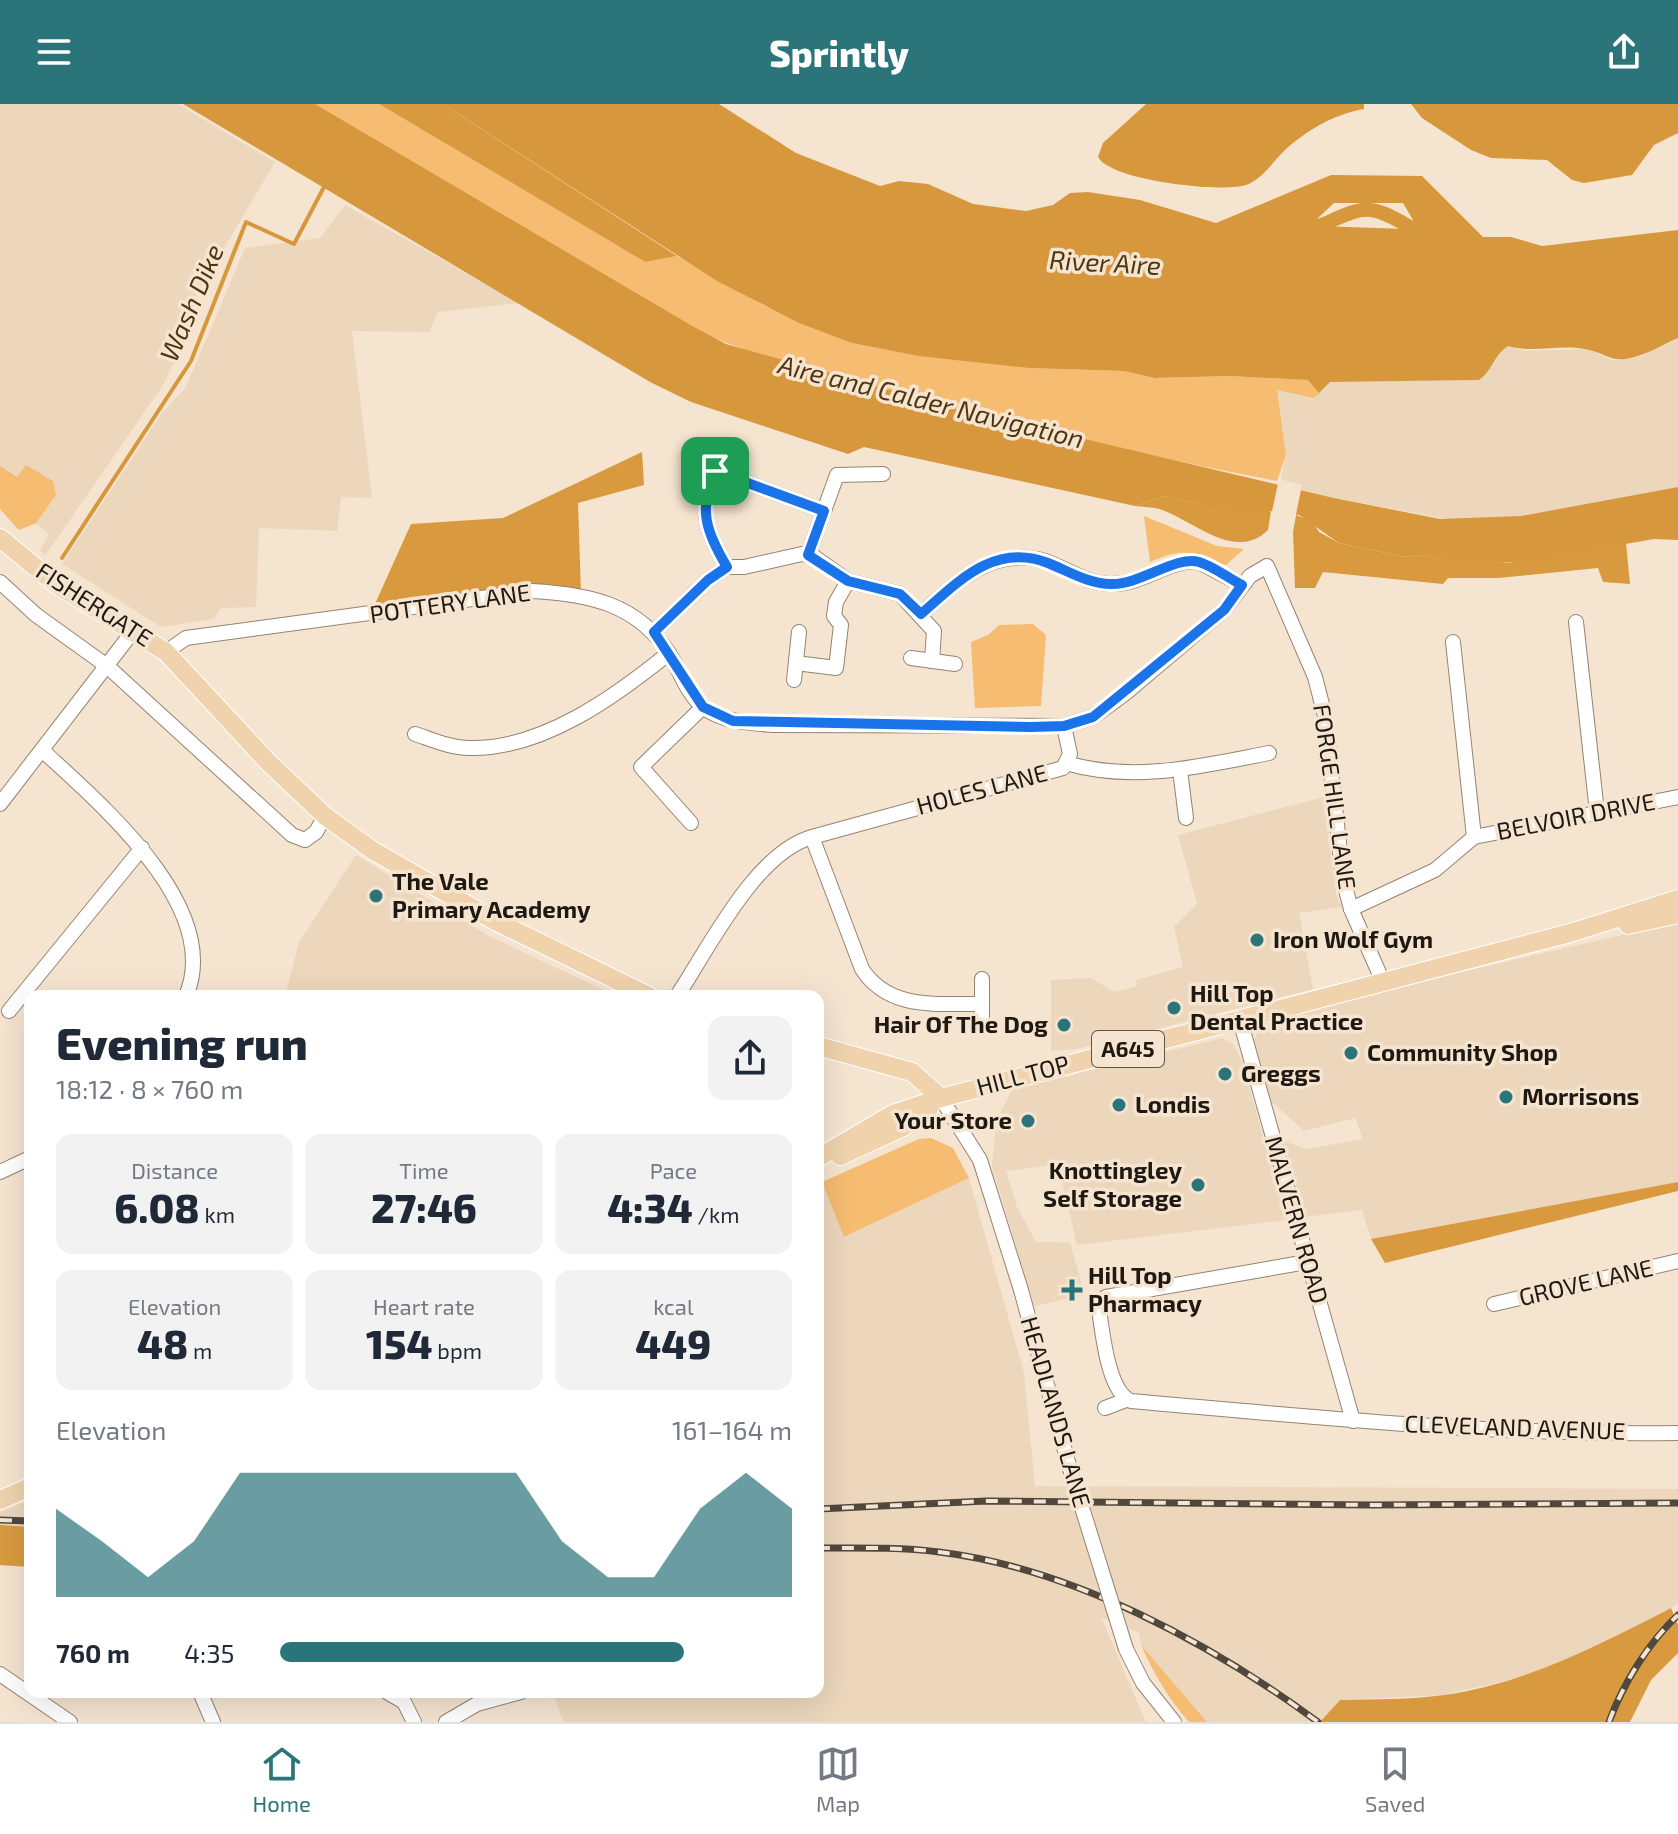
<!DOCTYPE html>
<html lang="en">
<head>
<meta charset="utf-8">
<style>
  body { margin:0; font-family:"Exo 2",sans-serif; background:#f2f2f3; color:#1f2937; height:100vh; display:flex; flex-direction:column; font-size:30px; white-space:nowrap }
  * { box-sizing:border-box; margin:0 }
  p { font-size:26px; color:#747a83 }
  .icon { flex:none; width:44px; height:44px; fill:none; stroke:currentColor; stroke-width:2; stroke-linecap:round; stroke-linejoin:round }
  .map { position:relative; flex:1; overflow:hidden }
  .sheet { position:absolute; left:24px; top:886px; width:800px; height:708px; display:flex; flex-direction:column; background:#fff; border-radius:16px; box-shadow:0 8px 32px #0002 }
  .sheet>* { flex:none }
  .pin { position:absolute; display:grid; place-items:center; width:68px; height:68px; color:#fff; margin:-34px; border-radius:16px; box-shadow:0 4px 12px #0006 }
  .round { display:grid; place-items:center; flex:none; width:84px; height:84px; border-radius:16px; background:#f2f2f3 }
  .head { display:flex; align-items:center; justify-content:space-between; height:136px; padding:0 32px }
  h1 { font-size:44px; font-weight:800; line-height:60px }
  .metrics { display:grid; grid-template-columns:repeat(3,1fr); gap:12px; height:136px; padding:8px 32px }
  .metrics div { display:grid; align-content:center; border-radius:16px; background:#f2f2f3; text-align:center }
  .metrics b { font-size:40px; font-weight:800 }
  .metrics small { font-size:22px; font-weight:400 }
  .metrics p { font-size:22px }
  .chart { height:224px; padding:16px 32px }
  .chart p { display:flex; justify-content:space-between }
  .chart svg { width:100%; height:144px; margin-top:8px; fill:#2b747a; opacity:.7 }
  ul { padding:0 32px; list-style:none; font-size:26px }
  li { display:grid; grid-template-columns:128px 96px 1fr; align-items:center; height:60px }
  li i { height:20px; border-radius:10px; background:#2b747a }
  header { display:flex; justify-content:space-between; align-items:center; height:104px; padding:0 32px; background:#2b747a; color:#fff; font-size:36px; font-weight:800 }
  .tab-bar { display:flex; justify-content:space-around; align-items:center; height:112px; border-top:2px solid #e0e1e3; background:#fff; font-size:22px; color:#747a83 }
  .tab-bar a { display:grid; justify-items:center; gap:4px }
  .tab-bar .active { color:#2b747a }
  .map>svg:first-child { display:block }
  .built { fill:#ecd7bc }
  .green { fill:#f5bc72 }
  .forest { fill:#d99a3f }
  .water { fill:#d7983d; fill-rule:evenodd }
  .pier { fill:#f5e4d0 }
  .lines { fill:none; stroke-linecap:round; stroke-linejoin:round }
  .stream { stroke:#d7983d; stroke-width:4 }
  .canal { stroke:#d7983d; stroke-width:14 }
  .minor-casing { stroke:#938472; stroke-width:16 }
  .major-casing { stroke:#fff; stroke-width:20 }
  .minor { stroke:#fff; stroke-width:14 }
  .major { stroke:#f0d3ad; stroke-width:18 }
  .rail-casing { stroke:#50473d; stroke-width:7 }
  .rail { stroke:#f5e4d0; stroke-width:4; stroke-dasharray:12; stroke-linecap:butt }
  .minor-bridge-casing { stroke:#938472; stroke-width:16; stroke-linecap:butt }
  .minor-bridge { stroke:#fff; stroke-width:14 }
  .route-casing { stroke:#fff; stroke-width:16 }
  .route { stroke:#1a73e8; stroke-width:10 }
  .poi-dot { fill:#2b747a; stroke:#f5e4d0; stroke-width:3 }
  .labels { text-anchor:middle; stroke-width:7; stroke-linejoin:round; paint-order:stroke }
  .shield { fill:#f5e4d0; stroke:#5f564b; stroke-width:2 }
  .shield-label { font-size:22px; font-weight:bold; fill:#1f1912 }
  .street-label { font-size:24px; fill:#1f1912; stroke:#f5e4d0 }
  .poi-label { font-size:24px; font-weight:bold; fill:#1f1912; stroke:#f5e4d0; text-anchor:start }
  .water-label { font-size:26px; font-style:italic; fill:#503610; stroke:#f5e4d0 }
</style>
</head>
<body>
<header><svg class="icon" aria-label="menu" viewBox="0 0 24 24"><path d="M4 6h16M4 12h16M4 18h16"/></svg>Sprintly<svg class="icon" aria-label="share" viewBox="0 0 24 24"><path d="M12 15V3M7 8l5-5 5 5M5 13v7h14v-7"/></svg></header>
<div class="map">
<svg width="1678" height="1618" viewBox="0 0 1678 1618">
  <rect width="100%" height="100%" fill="#f5e4d0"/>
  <!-- built -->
  <g class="built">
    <polygon points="0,0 178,0 275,58 188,205 180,247 163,281 45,452 40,446 49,430 36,420 17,425 0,405"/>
    <polygon points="345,101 519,199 438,208 429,228 352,227 372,394 341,393 337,427 259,424 256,503 221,504 214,515 161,523 62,460 162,309 186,283 245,144 320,134"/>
    <polygon points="1678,234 1678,383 1521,412 1459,417 1334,394 1280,380 1286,351 1276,285 1319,289 1330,278 1478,276 1495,259 1498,249 1508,242 1525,247 1588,245 1612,256 1627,255 1642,252"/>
    <polygon points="1324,693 1336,790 1342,803 1299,809 1313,885 1077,945 1051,947 1051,876 1091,874 1114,888 1137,882 1136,876 1183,863 1174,823 1197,800 1178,731"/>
    <polygon points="356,751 489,832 617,892 285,892 299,838"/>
    <polygon points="1678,818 1678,1078 1371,1135 1362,1106 1304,1113 1284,1037 1306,1045 1363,1035 1355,1014 1304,1027 1269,995 1254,936 1263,919 1396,883"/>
    <polygon points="1222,934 1233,940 1242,957 1286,1116 1077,1141 1058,1060 1006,1067 1017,1103 1036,1138 1070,1139 1085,1191 1034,1202 992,1063 996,1017 1012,986"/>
    <polygon points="969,1074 1024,1269 1035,1382 1678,1385 1678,1500 1580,1552 1532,1571 1442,1591 1340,1596 1320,1618 1207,1618 1141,1541 1139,1529 1101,1513 1146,1618 563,1618 553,1588 818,1588 818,1080 822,1078 845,1133"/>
    <polygon points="30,1396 30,1463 0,1461 0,1408"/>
  </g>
  <!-- green -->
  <g class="green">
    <path d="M314,0H379L645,158L677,152L765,202L852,239L922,252L1028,264L1124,267L1155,274L1230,272L1308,276L1320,289L1314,294L1277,286L1286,351L1277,377C1150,353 1024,323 899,289C829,271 757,254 691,224Z"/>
    <polygon points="26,361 53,377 56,391 36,419 19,426 0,405 0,362 17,373"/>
    <path d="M1144,412L1217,442L1244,445L1226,461C1191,452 1190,440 1150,458Z"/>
    <polygon points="1033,520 1046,531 1041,602 975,604 971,538 988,531 999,521"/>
    <polygon points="931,1034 953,1044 969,1074 844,1133 822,1078 919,1035"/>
    <path d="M1141,1541L1207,1618H1189C1168,1594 1154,1570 1141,1541Z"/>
  </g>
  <!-- forest -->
  <g class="forest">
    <polygon points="379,0 443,0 677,152 645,158"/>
    <polygon points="642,348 644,381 578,399 581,489 532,487 370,511 411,420 503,414"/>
    <path d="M1165,392L1254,411L1271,407L1268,426C1235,459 1192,415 1159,405C1152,403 1142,403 1135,402Z"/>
    <polygon points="1296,411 1313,418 1319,428 1339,439 1404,453 1422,451 1508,459 1626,439 1630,480 1603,478 1598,464 1498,474 1448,474 1443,480 1323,468 1315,484 1295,484 1293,428"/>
    <polygon points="1678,1078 1678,1087 1385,1159 1371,1135"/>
    <polygon points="0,1421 30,1423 30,1463 0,1461"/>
    <path d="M1671,1504L1678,1521V1549L1651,1576L1630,1618H1320L1340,1596C1374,1595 1410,1596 1444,1591C1527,1579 1597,1542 1671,1504Z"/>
  </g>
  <!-- water -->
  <g class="water">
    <polygon points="183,0 315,0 694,223 726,240 954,304 1334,394 1440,415 1521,412 1678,383 1678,436 1654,435 1524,458 1489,459 1422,451 1404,453 1339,439 1299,411 1271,407 1255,412 1165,392 1135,402 864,343 848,350 691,298 650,278"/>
    <path d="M443,0H719L796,49L880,82L899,77L928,80L973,100L1026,107L1053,101L1070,89L1088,88L1140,96L1216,119L1331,71L1422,72L1483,133H1511L1542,142L1678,126V234C1661,241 1644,253 1625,255C1611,257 1603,249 1589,246C1561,239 1535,250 1508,242C1494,251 1493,266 1479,276L1330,278L1319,289L1308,276L1230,272L1155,274L1124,267L1028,264L919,252L852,239L799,219L717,177ZM1334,99H1403L1413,116L1405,125L1319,122L1318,114Z"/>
    <path d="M1146,0H1364V5C1334,10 1305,27 1283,48C1271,60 1262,75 1246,81C1223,89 1111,77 1098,53L1103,39Z"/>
    <polygon points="1411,0 1678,0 1678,29 1654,41 1632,71 1584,79 1572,76 1547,56 1491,54 1471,46 1422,14"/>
  </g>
  <!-- pier -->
  <polygon class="pier" points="1279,375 1302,381 1295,415 1271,412"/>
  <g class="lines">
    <!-- stream -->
    <polyline class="stream" points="62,454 191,257 246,118 294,140 324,83"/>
    <!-- canal -->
    <path class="canal" d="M1319,122C1362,104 1366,97 1408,122"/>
    <!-- minor casing -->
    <g class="minor-casing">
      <g id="minor">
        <polyline points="696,360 824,407"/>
        <path d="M715,367C698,406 706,428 727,463"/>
        <polyline points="808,451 837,371 883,370"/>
        <polyline points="0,478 36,511 107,562 292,731 305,736 316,728 325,712"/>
        <path d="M921,510C958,478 990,442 1045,457C1066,464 1085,479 1109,480C1141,482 1165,457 1197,457L1242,481"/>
        <polyline points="1576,518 1597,708"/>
        <polyline points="654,528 708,476 727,463 744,463 802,450 813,452 848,477 900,490 934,527 932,557"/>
        <polyline points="1453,538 1474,733"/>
        <path d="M166,548L186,534L532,487C587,490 638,499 670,551C680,567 687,590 703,603C722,618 749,619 773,621L1064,622L1093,613L1127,588L1224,506L1250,472L1267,462L1315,573L1325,612L1343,775L1351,805L1383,878"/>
        <polyline points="911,554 955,560"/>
        <polyline points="796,559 836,564 841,521 834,512 836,498 848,477"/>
        <polyline points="794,576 799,528"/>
        <path d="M415,630C433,636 451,644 469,644C542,646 616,592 669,549"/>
        <path d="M42,646C99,699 224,803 186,892"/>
        <path d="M1066,659C1134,679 1201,662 1269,649"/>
        <polyline points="1180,666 1186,714"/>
        <polyline points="0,700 134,526"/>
        <polyline points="691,719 641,663 703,603"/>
        <path d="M812,733L862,865C889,907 938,899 982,900"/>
        <polyline points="1351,805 1435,766 1474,733 1678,693"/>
        <polyline points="982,875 982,921"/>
        <path d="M677,892C709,844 755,749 812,733L1063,664L1070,650L1064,622"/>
        <polyline points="9,907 142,744"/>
        <polyline points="1240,916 1353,1317"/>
        <polyline points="941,994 980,1056 1021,1186 1070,1365"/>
        <polyline points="0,1068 30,1054"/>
        <path d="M1307,1158L1106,1193L1098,1199C1102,1223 1107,1288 1131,1297C1313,1313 1495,1332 1678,1329"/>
        <polyline points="1494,1200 1678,1157"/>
        <polyline points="1105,1304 1126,1296"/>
        <polyline points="1126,1545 1143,1579 1174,1618"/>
        <polyline points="0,1570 70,1618"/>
        <polyline points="200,1588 213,1618"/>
        <polyline points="387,1588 404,1598 414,1618"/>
        <polyline points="446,1618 477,1600 521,1588"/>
      </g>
    </g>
    <!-- major casing -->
    <g class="major-casing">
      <g id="major">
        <polyline points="0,434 57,481 166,548 268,658 325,712 372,746 497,818 649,892"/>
        <polyline points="1628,821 1678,810"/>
        <polyline points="818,942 912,968 941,994"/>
        <polyline points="840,1052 903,1023 930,1003"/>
        <polyline points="818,1054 893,1010 941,994 1570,829 1678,795"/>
        <polyline points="0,1396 30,1383"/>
      </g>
    </g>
    <!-- minor -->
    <use href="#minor" class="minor"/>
    <!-- major -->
    <use href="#major" class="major"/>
    <!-- rail casing -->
    <g class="rail-casing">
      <g id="rail">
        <polyline points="818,1405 986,1397 1371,1401 1678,1399"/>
        <polyline points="0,1416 30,1417"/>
        <path d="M818,1444C858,1444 899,1443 939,1448C1072,1464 1212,1540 1318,1618"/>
        <path d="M1609,1618C1623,1580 1648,1539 1678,1511"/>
      </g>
    </g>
    <!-- rail -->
    <use href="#rail" class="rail"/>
    <!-- minor-bridge casing -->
    <g class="minor-bridge-casing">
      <polyline id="minor-bridge" points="1070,1365 1126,1545"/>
    </g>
    <!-- minor-bridge -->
    <use href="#minor-bridge" class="minor-bridge"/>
  </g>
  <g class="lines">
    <!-- route casing -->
    <g class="route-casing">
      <path id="route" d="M715,367L824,407L808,451L848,477L900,490L921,510C958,478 994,438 1048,459C1068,467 1089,480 1111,480C1140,481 1176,451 1199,458C1213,462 1228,474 1242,481L1224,506L1093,613L1064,622L1031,623L733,617L703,603L654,528L708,476L727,463C706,428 698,405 715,367Z"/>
    </g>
    <!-- route -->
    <use href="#route" class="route"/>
  </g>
  <!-- markers -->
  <g class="poi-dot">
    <circle cx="376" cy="792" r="8"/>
    <circle cx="1257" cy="836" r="8"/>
    <circle cx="1174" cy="904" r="8"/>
    <circle cx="1064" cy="921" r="8"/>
    <circle cx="1351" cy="949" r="8"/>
    <circle cx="1225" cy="970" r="8"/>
    <circle cx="1506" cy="993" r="8"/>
    <circle cx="1119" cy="1001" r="8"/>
    <circle cx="1028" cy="1017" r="8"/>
    <circle cx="1198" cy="1081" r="8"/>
    <path d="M1068 1174h8v8h8v8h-8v8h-8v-8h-8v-8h8z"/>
  </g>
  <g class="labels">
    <!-- shield labels -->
    <rect class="shield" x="1092" y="927" width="72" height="36" rx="6"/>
    <g class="shield-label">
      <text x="1128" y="953">A645</text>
    </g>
    <!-- street labels -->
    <g class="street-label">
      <text transform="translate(450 500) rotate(-8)" y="8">POTTERY LANE</text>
      <text transform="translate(94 501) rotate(33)" y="8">FISHERGATE</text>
      <text transform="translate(982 686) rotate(-15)" y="8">HOLES LANE</text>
      <text transform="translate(1334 693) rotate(82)" y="8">FORGE HILL LANE</text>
      <text transform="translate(1576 713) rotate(-11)" y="8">BELVOIR DRIVE</text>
      <text transform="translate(1023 972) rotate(-15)" y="8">HILL TOP</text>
      <text transform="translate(1296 1116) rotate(74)" y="8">MALVERN ROAD</text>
      <text transform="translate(1586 1179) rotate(-13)" y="8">GROVE LANE</text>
      <text transform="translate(1055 1308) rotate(74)" y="8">HEADLANDS LANE</text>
      <text transform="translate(1515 1324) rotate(2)" y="8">CLEVELAND AVENUE</text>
    </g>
    <!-- poi labels -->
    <g class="poi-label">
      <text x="392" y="786">The Vale<tspan x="392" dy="28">Primary Academy</tspan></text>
      <text x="1273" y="844">Iron Wolf Gym</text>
      <text x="1190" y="898">Hill Top<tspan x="1190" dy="28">Dental Practice</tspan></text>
      <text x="1048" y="929" text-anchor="end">Hair Of The Dog</text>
      <text x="1367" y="957">Community Shop</text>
      <text x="1241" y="978">Greggs</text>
      <text x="1522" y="1001">Morrisons</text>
      <text x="1135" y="1009">Londis</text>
      <text x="1012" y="1025" text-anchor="end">Your Store</text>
      <text x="1182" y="1075" text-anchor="end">Knottingley<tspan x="1182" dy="28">Self Storage</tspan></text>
      <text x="1088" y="1180">Hill Top<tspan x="1088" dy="28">Pharmacy</tspan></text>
    </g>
    <!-- water labels -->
    <g class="water-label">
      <text transform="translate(1105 159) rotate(3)" y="9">River Aire</text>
      <text transform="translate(192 199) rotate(-67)" y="9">Wash Dike</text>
      <text transform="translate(931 298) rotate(14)" y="9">Aire and Calder Navigation</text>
    </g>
  </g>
</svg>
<div class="pin" style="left:715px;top:367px;background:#1e9e55"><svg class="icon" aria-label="arrive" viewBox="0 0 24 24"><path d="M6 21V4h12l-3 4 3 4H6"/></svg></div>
<section class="sheet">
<div class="head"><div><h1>Evening run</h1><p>18:12 · 8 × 760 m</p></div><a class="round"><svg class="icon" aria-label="share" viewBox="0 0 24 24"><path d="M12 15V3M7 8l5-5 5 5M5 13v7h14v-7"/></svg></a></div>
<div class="metrics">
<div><p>Distance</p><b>6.08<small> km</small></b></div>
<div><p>Time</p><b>27:46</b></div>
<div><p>Pace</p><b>4:34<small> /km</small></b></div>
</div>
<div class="metrics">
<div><p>Elevation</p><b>48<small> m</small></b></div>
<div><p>Heart rate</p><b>154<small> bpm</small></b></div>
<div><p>kcal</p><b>449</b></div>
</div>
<div class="chart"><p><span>Elevation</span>161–164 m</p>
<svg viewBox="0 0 160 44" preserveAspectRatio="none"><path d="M0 44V17L10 27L20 38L30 27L40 6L50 6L60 6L70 6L80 6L90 6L100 6L110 27L120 38L130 38L140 17L150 6L160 17V44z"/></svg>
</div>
<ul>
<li><b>760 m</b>4:35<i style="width:79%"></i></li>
</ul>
</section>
</div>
<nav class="tab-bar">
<a class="active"><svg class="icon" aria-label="home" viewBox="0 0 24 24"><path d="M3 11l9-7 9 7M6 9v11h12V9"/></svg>Home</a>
<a><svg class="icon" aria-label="map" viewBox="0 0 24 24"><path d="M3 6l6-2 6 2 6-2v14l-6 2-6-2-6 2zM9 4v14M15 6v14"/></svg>Map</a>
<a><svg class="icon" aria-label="saved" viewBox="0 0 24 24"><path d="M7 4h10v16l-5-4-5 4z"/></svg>Saved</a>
</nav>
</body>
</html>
